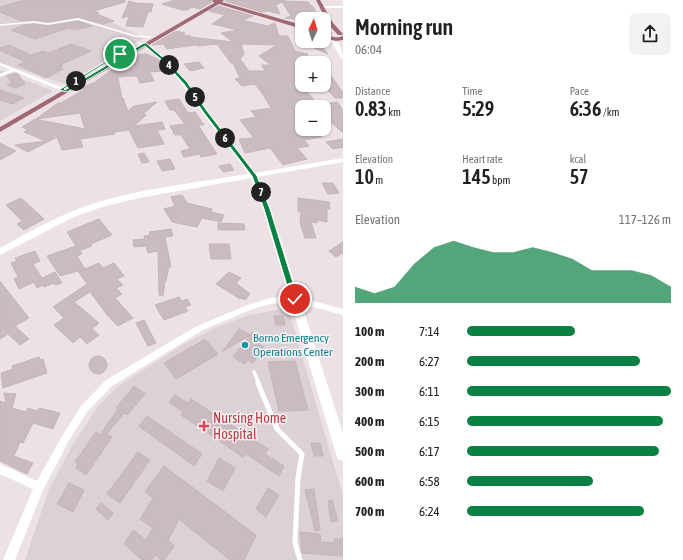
<!DOCTYPE html>
<html lang="en">
<head>
<meta charset="utf-8">
<style>
  body { margin:0; font-family:"Asap Condensed",sans-serif; background:#f2f2f2; color:#202124; height:100vh; display:flex; flex-direction:column; font-size:15px; white-space:nowrap }
  * { box-sizing:border-box; margin:0 }
  p { font-size:13px; color:#757577 }
  .icon { flex:none; width:22px; height:22px; fill:none; stroke:currentColor; stroke-width:2; stroke-linecap:round; stroke-linejoin:round }
  .map { position:relative; flex:1; overflow:hidden }
  .side { display:flex; flex-direction:column; background:#fff; width:340px }
  .side>* { flex:none }
  .needle { width:26px; rotate:4deg }
  .controls { position:absolute; left:295px; top:12px; display:grid; gap:8px }
  .controls a { display:grid; place-items:center; width:36px; height:36px; border-radius:8px; background:#fff; box-shadow:0 1px 3px #0004; font-size:20px }
  .pin { position:absolute; display:grid; place-items:center; width:34px; height:34px; color:#fff; margin:-17px; border:2px solid #fff; border-radius:50%; box-shadow:0 1px 4px #0007 }
  .km { position:absolute; width:20px; height:20px; margin:-10px; border-radius:50%; background:#222; color:#fff; font-size:11px; line-height:20px; text-align:center }
  .round { display:grid; place-items:center; flex:none; width:42px; height:42px; border-radius:8px; background:#f2f2f2 }
  .head { display:flex; align-items:center; justify-content:space-between; height:68px; padding:0 12px }
  h1 { font-size:22px; font-weight:600; line-height:30px }
  .figures { display:grid; grid-template-columns:repeat(3,1fr); gap:6px; height:68px; padding:4px 12px }
  .figures div { display:grid; align-content:center }
  .figures b { font-size:20px; font-weight:600 }
  .figures small { font-size:11px; font-weight:400 }
  .figures p { font-size:11px }
  .chart { height:112px; padding:8px 12px }
  .chart p { display:flex; justify-content:space-between }
  .chart svg { width:100%; height:72px; margin-top:4px; fill:#0b8043; opacity:.7 }
  ul { padding:0 12px; list-style:none; font-size:13px }
  li { display:grid; grid-template-columns:64px 48px 1fr; align-items:center; height:30px }
  li i { height:10px; border-radius:5px; background:#0b8043 }
  main { display:flex; flex:1; min-height:0 }
  .map>svg:first-child { display:block }
  .built { fill:#dcd1d5 }
  .building { fill:#cabbc0; stroke:#c5b5bb; fill-rule:evenodd }
  .lines { fill:none; stroke-linecap:round; stroke-linejoin:round }
  .lane-far2 { stroke:#fff; stroke-width:1.5 }
  .lane-far1 { stroke:#fff; stroke-width:3.5 }
  .lane { stroke:#fff; stroke-width:5 }
  .street { fill:#fff; fill-rule:evenodd }
  .secondary { fill:#fff; fill-rule:evenodd }
  .primary { fill:#a06973; fill-rule:evenodd }
  .route { fill:#0b8043; stroke:#fff }
  .culture-dot { fill:#0f9aa8; stroke:#f8f3f5; stroke-width:1.5 }
  .health-dot { fill:#e0444e; stroke:#f8f3f5; stroke-width:1.5 }
  .labels { text-anchor:middle; stroke-width:3; stroke-linejoin:round; paint-order:stroke }
  .culture-label { font-size:12px; fill:#0d838f; stroke:#f8f3f5; text-anchor:start }
  .near-health-label { font-size:14px; fill:#be3a42; stroke:#f8f3f5; text-anchor:start }
</style>
</head>
<body>
<main>
<div class="map">
<svg width="343" height="560" viewBox="0 0 343 560">
  <rect width="100%" height="100%" fill="#ece2e6"/>
  <!-- built -->
  <g class="built">
    <polygon points="0,0 67,0 144,38 65,84 0,63"/>
    <polygon points="0,70 53,91 0,121"/>
    <polygon points="288,308 343,496 343,560 25,560 49,489 72,446 98,406 117,387 184,344 217,327 249,315"/>
  </g>
  <!-- building -->
  <g class="building">
    <polygon points="25,0 125,0 125,2 94,11 99,13 97,14 114,21 103,24 78,17 48,22 34,20 21,21 0,12 0,7"/>
    <polygon points="175,0 211,0 212,2 200,9 192,7 188,10 182,10 162,4"/>
    <polygon points="226,0 285,0 283,1 308,2 314,8 319,19 302,19 302,20 285,18 291,16 282,2 276,5 280,14 268,11 262,12 225,1"/>
    <polygon points="129,1 135,3 153,4 151,12 148,12 143,27 126,26 129,16 122,18"/>
    <path d="M219,6L253,16L242,20L267,26L275,23L279,36H288L295,51L308,54L306,61L302,63V91H306L319,105L302,107V129H314L322,137L304,140L309,146L297,148L307,159L283,165L270,148L245,153L239,139L254,138L240,120L256,117L251,111L271,108L264,96L255,84L242,86L235,79L240,78L233,63H231L217,44L198,46L196,45L167,49L163,44L152,45L176,31L185,33L183,35L191,36L190,37L233,42L221,33L238,30L212,24L225,15L209,11ZM241,44L277,45L259,56L271,65H262L265,71H249L240,59L244,54Z"/>
    <polygon points="78,21 92,26 75,30 69,28 35,39 11,30 24,25 34,24 48,26"/>
    <polygon points="303,43 319,43 328,54"/>
    <polygon points="71,44 91,51 60,65 63,66 58,67 63,69 46,78 18,65 25,62 0,50 0,48 9,45 31,55 43,51 49,53"/>
    <polygon points="141,54 146,54 158,59 165,71 150,72 154,81 140,83 137,76 133,76 118,77 122,99 123,98 128,111 134,106 157,102 143,114 146,115 134,126 162,122 165,129 157,130 164,144 138,148 129,130 114,132 115,134 80,139 83,147 70,149 62,150 57,137 28,152 15,145 46,141 24,132 28,130 22,127 35,119 85,129 80,113 36,119 58,103 61,103 85,89 83,88 92,83 94,83 118,65"/>
    <polygon points="199,62 204,68 190,71 184,64"/>
    <polygon points="324,65 343,93 343,98 335,98 324,86"/>
    <polygon points="14,73 18,74 25,84 16,88 7,85 12,83 7,76"/>
    <polygon points="0,90 24,98 12,104 0,100"/>
    <polygon points="179,99 188,113 195,112 204,125 198,125 217,154 201,157 200,154 184,157 181,151 190,149 181,135 175,135 170,126 185,124 174,110 170,110 165,101"/>
    <polygon points="337,102 343,110 341,110 343,113 343,133 331,122 324,122 324,104"/>
    <polygon points="343,139 343,147 333,149 326,142"/>
    <polygon points="0,143 16,151 0,160"/>
    <polygon points="144,153 149,162 142,163 138,154"/>
    <polygon points="170,159 175,169 162,171 157,161"/>
    <polygon points="230,164 234,170 223,172 219,166"/>
    <polygon points="322,183 333,183 339,193 328,194"/>
    <polygon points="182,195 187,203 212,209 211,212 224,215 221,222 202,218 197,227 172,222 164,209 175,206 171,197"/>
    <polygon points="21,198 44,219 24,230 17,224 22,221 6,205"/>
    <polygon points="298,198 329,202 330,209 327,209 327,222 317,220 317,223 311,222 316,238 305,238 300,223 301,212 298,212"/>
    <polygon points="99,219 112,235 91,244 92,246 79,251 76,246 82,254 77,256 85,269 99,263 103,268 114,263 124,276 117,279 123,285 116,288 122,294 115,298 133,318 118,326 108,316 90,292 74,302 99,323 92,329 99,335 87,344 80,337 73,343 54,325 64,318 53,307 87,284 78,271 60,276 47,256 76,246 67,232"/>
    <polygon points="218,223 244,224 245,230 218,230"/>
    <polygon points="171,229 173,236 165,237 171,267 169,267 166,281 165,281 163,296 159,295 158,251 148,253 146,246 134,247 133,240 145,239 144,236 150,235 149,232"/>
    <polygon points="343,242 343,253 336,257 329,251"/>
    <polygon points="209,244 229,244 231,259 211,259"/>
    <polygon points="35,251 40,261 33,264 42,278 55,272 62,283 55,285 54,283 44,287 43,285 37,288 34,282 19,289 14,279 18,277 11,263 17,261 15,258"/>
    <polygon points="229,272 241,278 236,283 250,294 245,300 241,298 240,299 216,284"/>
    <polygon points="0,281 29,318 15,326 29,339 20,345 8,334 0,339"/>
    <polygon points="179,297 182,301 187,299 191,305 185,307 188,311 164,320 155,305"/>
    <polygon points="274,316 283,316 285,325 276,325"/>
    <polygon points="144,320 156,343 148,346 136,323"/>
    <polygon points="239,329 250,335 252,332 263,339 259,344 264,347 253,363 248,360 245,364 233,357 250,335 223,351"/>
    <polygon points="205,339 218,354 176,379 164,363"/>
    <circle cx="98" cy="365" r="9"/>
    <polygon points="39,357 40,360 43,359 47,373 3,388 1,373 13,369 12,366"/>
    <polygon points="295,361 308,410 279,411 268,362"/>
    <polygon points="134,386 145,394 127,415 124,413 107,434 112,437 86,475 76,468 78,464 75,462 96,432 100,435 118,409 116,408"/>
    <polygon points="4,393 16,394 12,408 26,412 28,408 37,411 39,408 60,413 53,429 33,423 23,443 20,442 14,456 33,463 27,474 0,461 0,401 6,403"/>
    <polygon points="175,395 188,403 191,399 268,449 265,454 284,466 279,476 246,454 243,457 181,415 183,412 169,402"/>
    <polygon points="147,416 202,454 194,466 139,426"/>
    <polygon points="311,443 320,443 323,456 314,456"/>
    <polygon points="138,452 150,460 120,503 107,494"/>
    <polygon points="219,458 235,468 223,491 207,481"/>
    <polygon points="164,466 256,535 244,560 230,560 179,519 168,540 174,546 164,560 161,560 155,555 152,560 142,560 124,544 133,530 146,540 153,528 140,519 153,498 145,492"/>
    <polygon points="69,483 84,490 73,512 57,504"/>
    <polygon points="268,488 279,495 266,517 256,509"/>
    <polygon points="314,489 320,530 315,531 305,490"/>
    <polygon points="332,500 338,521 331,522 328,501"/>
    <polygon points="101,503 113,513 108,520 96,509"/>
    <polygon points="300,532 320,534 321,542 334,543 334,539 343,539 343,556 302,553"/>
  </g>
  <g class="lines">
    <!-- lane-far2 -->
    <polyline class="lane-far2" points="0,25 34,22 48,24 78,19 135,36 150,37"/>
    <!-- lane-far1 -->
    <polyline class="lane-far1" points="254,372 259,384"/>
    <!-- lane -->
    <polyline class="lane" points="258,383 277,429 302,454 298,478 295,543 300,560"/>
    <!-- street -->
    <g class="street">
      <polygon points="322,6 343,6 343,8 321,8"/>
      <polygon points="0,63 68,90 68,91 64,92 14,71 0,77 0,74 10,70 0,65"/>
      <polygon points="295,296 343,309 343,315 295,302 270,304 250,310 203,330 112,386 87,412 67,444 43,490 15,560 3,560 33,489 0,474 0,464 37,481 61,438 81,406 106,380 197,326 245,306 270,298"/>
    </g>
    <!-- secondary -->
    <g class="secondary">
      <path d="M333,37C339,42 343,51 343,59L340,57L330,39Z"/>
      <path d="M138,42L151,46L170,62L255,173L343,158V162L258,177L271,209L343,433V461L338,459L336,454L263,209L251,178L139,198L102,207L74,217L0,255V248C22,236 45,223 68,213C121,190 191,184 248,174C235,153 218,135 204,115C184,90 169,58 138,44Z"/>
    </g>
    <!-- primary -->
    <g class="primary">
      <polygon points="212,0 224,0 222,2 302,25 302,29 219,4 0,132 0,127 214,3"/>
      <polygon points="316,0 320,0 333,23 343,34 342,35 338,35 328,24"/>
      <path d="M329,31L332,33L329,35C334,38 338,38 343,36V40L336,41L327,39L324,33Z"/>
    </g>
  </g>
  <!-- route -->
  <polygon class="route" points="144,43 146,43 166,60 187,82 207,111 257,176 270,209 298,299 297,301 292,301 291,299 264,209 252,176 204,113 184,84 163,61 145,46 67,92 59,90 118,54 121,54 64,89 65,90"/>
  <!-- markers -->
  <circle class="culture-dot" cx="245" cy="345" r="4"/>
  <path class="health-dot" d="M202 420h4v4h4v4h-4v4h-4v-4h-4v-4h4z"/>
  <g class="labels">
    <!-- culture labels -->
    <g class="culture-label">
      <text x="253" y="342">Borno Emergency<tspan x="253" dy="14">Operations Center</tspan></text>
    </g>
    <!-- near-health labels -->
    <g class="near-health-label">
      <text x="213" y="423">Nursing Home<tspan x="213" dy="16">Hospital</tspan></text>
    </g>
  </g>
</svg>
<div class="controls">
<a><svg class="needle" viewBox="-14 -14 28 28"><path d="M0-13l5 13h-10z" fill="#e53935"/><path d="M0 13l5-13h-10z" fill="#757577"/></svg></a>
<a>+</a>
<a>−</a>
</div>
<div class="pin" style="left:120px;top:54px;background:#1e9e55"><svg class="icon" aria-label="arrive" viewBox="0 0 24 24"><path d="M6 21V4h12l-3 4 3 4H6"/></svg></div>
<div class="pin" style="left:295px;top:299px;background:#d93025"><svg class="icon" aria-label="check" viewBox="0 0 24 24"><path d="M5 12l5 5 9-10"/></svg></div>
<b class="km" style="left:76px;top:81px">1</b>
<b class="km" style="left:169px;top:65px">4</b>
<b class="km" style="left:195px;top:97px">5</b>
<b class="km" style="left:225px;top:138px">6</b>
<b class="km" style="left:261px;top:192px">7</b>
</div>
<section class="side">
<div class="head"><div><h1>Morning run</h1><p>06:04</p></div><a class="round"><svg class="icon" aria-label="share" viewBox="0 0 24 24"><path d="M12 15V3M7 8l5-5 5 5M5 13v7h14v-7"/></svg></a></div>
<div class="figures">
<div><p>Distance</p><b>0.83<small> km</small></b></div>
<div><p>Time</p><b>5:29</b></div>
<div><p>Pace</p><b>6:36<small> /km</small></b></div>
</div>
<div class="figures">
<div><p>Elevation</p><b>10<small> m</small></b></div>
<div><p>Heart rate</p><b>145<small> bpm</small></b></div>
<div><p>kcal</p><b>57</b></div>
</div>
<div class="chart"><p><span>Elevation</span>117–126 m</p>
<svg viewBox="0 0 160 44" preserveAspectRatio="none"><path d="M0 44V34L10 38L20 34L30 20L40 10L50 6L60 10L70 13L80 13L90 10L100 13L110 17L120 24L130 24L140 24L150 27L160 34V44z"/></svg>
</div>
<ul>
<li><b>100 m</b>7:14<i style="width:53%"></i></li>
<li><b>200 m</b>6:27<i style="width:85%"></i></li>
<li><b>300 m</b>6:11<i style="width:100%"></i></li>
<li><b>400 m</b>6:15<i style="width:96%"></i></li>
<li><b>500 m</b>6:17<i style="width:94%"></i></li>
<li><b>600 m</b>6:58<i style="width:62%"></i></li>
<li><b>700 m</b>6:24<i style="width:87%"></i></li>
</ul>
</section>
</main>
</body>
</html>
